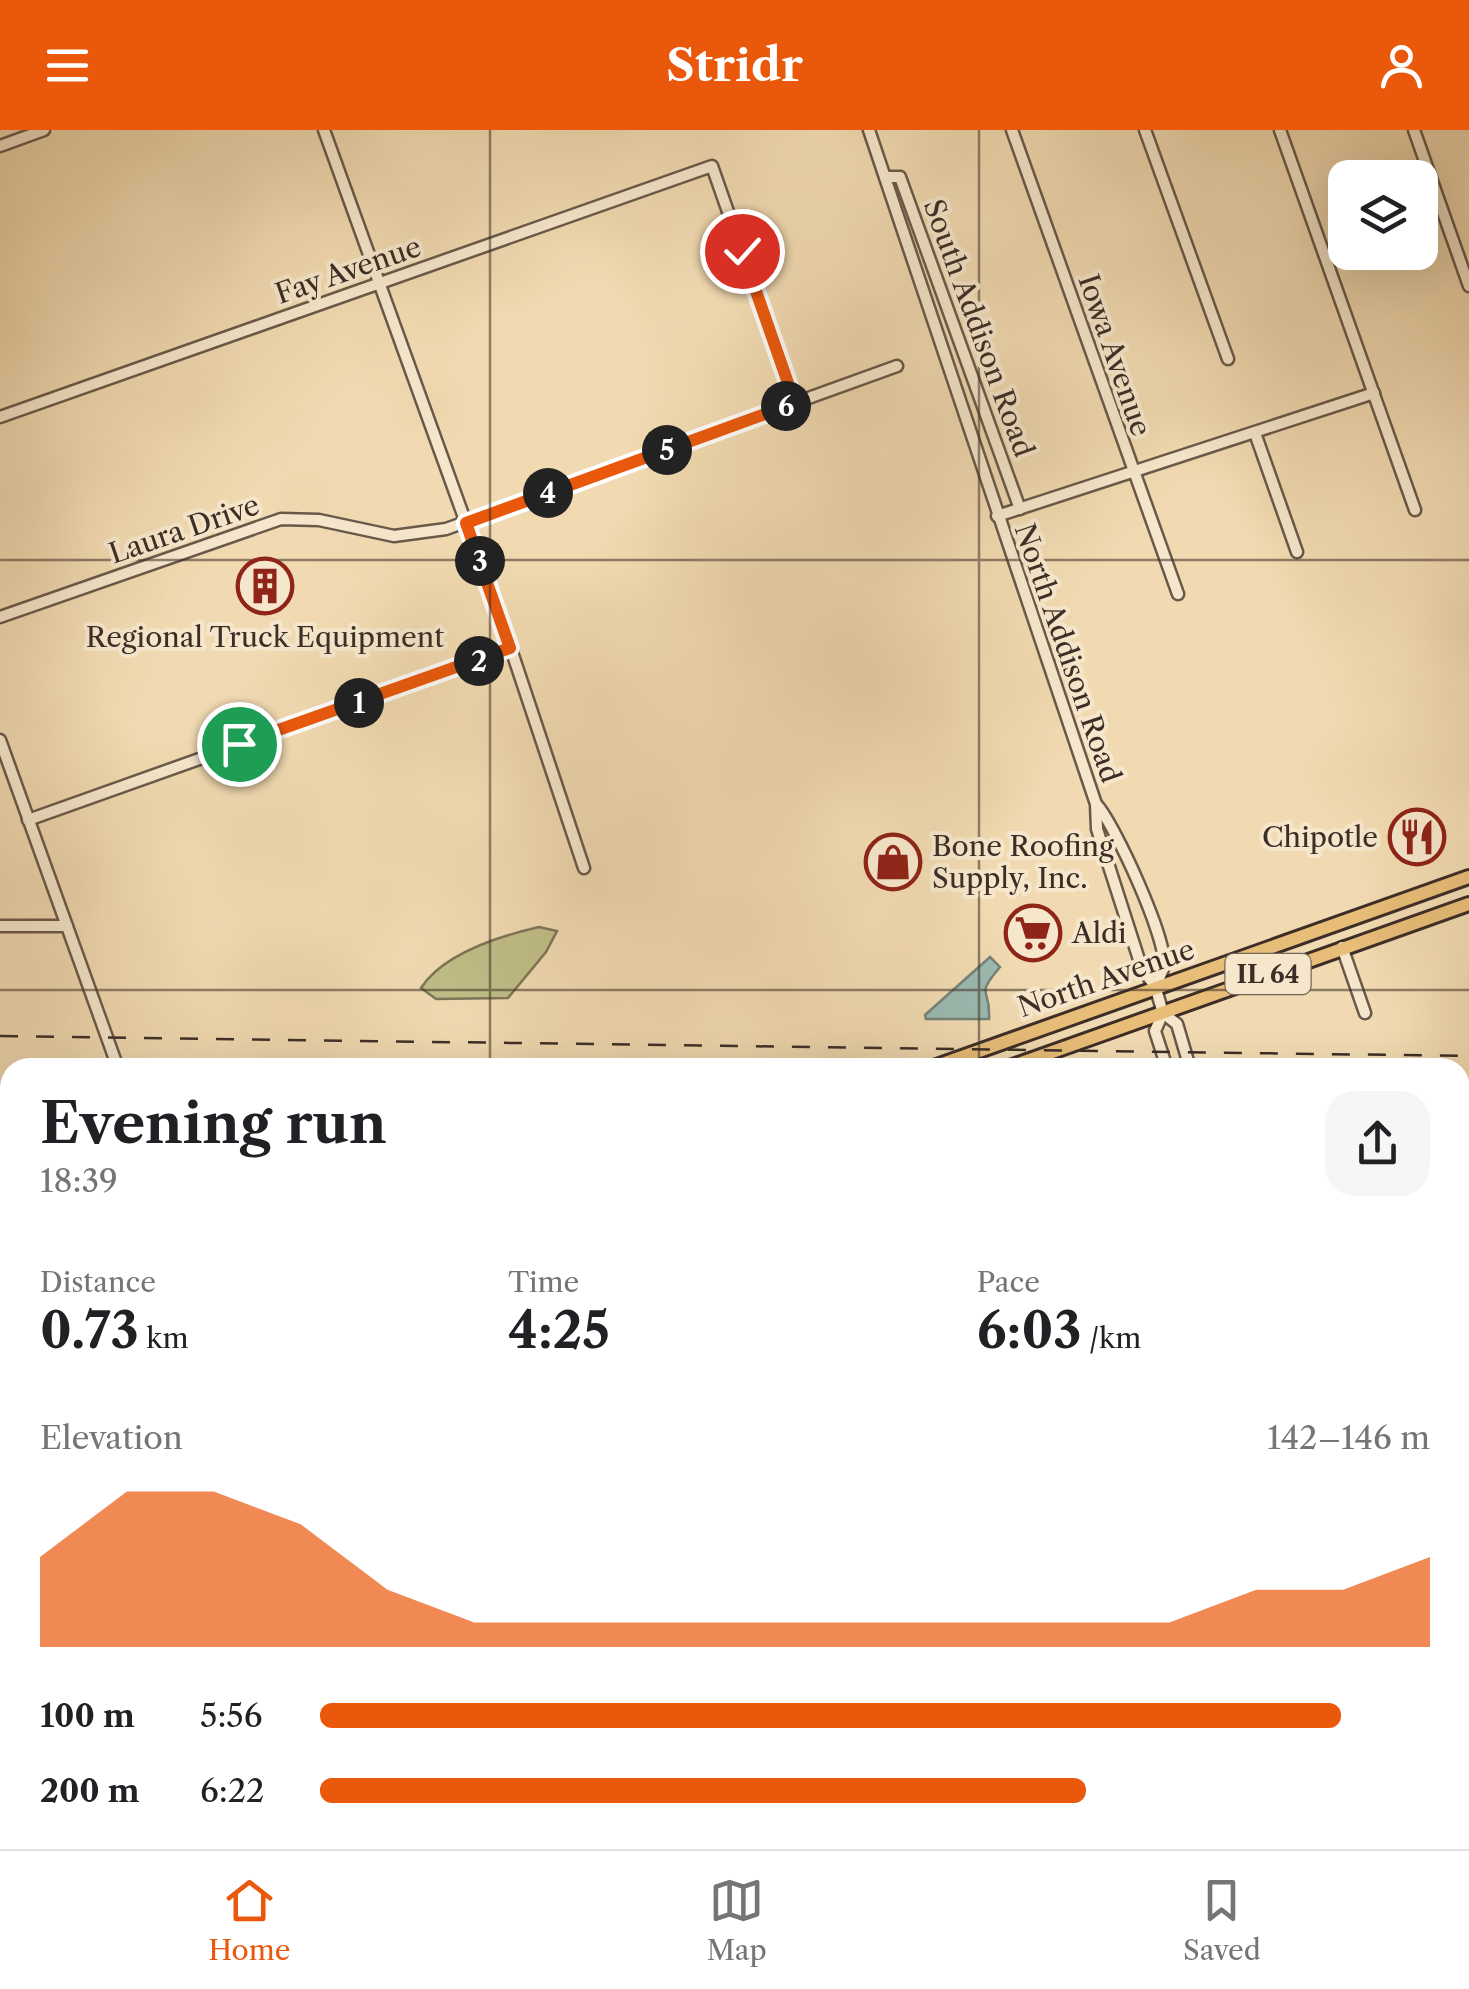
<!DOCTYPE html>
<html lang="en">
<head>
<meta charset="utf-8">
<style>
  body { margin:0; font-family:"Libre Caslon Text",serif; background:#f6f6f6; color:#202124; height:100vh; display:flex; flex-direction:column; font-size:38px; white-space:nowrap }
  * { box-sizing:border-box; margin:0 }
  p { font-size:32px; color:#757577 }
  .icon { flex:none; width:55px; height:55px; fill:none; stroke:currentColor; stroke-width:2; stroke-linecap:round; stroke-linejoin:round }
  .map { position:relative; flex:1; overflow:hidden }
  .drawer { position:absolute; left:0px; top:928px; width:1470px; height:792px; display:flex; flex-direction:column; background:#fff; border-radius:30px 30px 0 0; box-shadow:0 10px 40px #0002 }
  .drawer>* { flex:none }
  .buttons { position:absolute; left:1328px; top:30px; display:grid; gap:20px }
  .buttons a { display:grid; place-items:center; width:110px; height:110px; border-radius:20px; background:#fff; box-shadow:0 10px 40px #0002; font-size:50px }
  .pin { position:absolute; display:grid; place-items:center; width:85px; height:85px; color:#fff; margin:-42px; border:5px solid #fff; border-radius:50%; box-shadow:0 2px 10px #0007 }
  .km { position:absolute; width:50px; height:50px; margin:-25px; border-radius:50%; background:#222; color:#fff; font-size:28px; line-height:50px; text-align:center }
  .round { display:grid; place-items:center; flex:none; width:105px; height:105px; border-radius:30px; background:#f6f6f6 }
  .summary { display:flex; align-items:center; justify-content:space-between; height:170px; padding:0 40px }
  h1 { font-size:55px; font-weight:700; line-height:75px }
  .figures { display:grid; grid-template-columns:repeat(3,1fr); gap:15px; height:170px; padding:10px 40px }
  .figures div { display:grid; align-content:center }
  .figures b { font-size:50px; font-weight:700 }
  .figures small { font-size:28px; font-weight:400 }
  .figures p { font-size:28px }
  .chart { height:280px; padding:20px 40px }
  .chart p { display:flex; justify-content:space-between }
  .chart svg { width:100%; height:180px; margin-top:10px; fill:#ea580c; opacity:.7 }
  ul { padding:0 40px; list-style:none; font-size:32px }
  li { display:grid; grid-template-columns:160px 120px 1fr; align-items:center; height:75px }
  li i { height:25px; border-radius:12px; background:#ea580c }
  header { display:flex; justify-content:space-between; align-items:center; height:130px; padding:0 40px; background:#ea580c; color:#fff; font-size:45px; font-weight:700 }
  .dock { display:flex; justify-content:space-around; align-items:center; height:140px; border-top:2px solid #e0e0e0; background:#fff; font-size:28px; color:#757577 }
  .dock a { display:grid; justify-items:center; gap:5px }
  .dock .active { color:#ea580c }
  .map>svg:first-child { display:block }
  .green { fill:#c0be88; stroke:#7e7658; stroke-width:2.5 }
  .water { fill:#9bbab1; stroke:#75827a; stroke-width:2.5 }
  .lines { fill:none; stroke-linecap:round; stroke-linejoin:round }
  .minor-casing { stroke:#69594a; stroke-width:15 }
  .major-casing { stroke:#3c2e27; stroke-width:18 }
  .minor { stroke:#f6e7cc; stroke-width:10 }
  .major { stroke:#e8bd78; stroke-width:12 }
  .rail { stroke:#3c2e27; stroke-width:2.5; stroke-dasharray:18 18; stroke-linecap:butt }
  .route-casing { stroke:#fff; stroke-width:20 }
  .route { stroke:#ea580c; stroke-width:12 }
  .grid { fill:none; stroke:#3c2e27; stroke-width:2.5; stroke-opacity:0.55 }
  .labels { text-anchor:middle; stroke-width:8; stroke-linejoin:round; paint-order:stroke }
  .shield { fill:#f6e7cc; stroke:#746658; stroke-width:2.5 }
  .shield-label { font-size:25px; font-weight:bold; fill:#3c2e27 }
  .street-label { font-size:28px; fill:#3c2e27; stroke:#f6e7cc }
  .poi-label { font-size:28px; fill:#3c2e27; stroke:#f6e7cc; text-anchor:start }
</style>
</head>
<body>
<header><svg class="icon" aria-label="menu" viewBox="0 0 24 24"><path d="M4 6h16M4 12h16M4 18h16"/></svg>Stridr<svg class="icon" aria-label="person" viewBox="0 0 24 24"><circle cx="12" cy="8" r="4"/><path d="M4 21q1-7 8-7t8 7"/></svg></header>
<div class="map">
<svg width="1469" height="1719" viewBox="0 0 1469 1719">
  <rect width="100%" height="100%" fill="#f1dab1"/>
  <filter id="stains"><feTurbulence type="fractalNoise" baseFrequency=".002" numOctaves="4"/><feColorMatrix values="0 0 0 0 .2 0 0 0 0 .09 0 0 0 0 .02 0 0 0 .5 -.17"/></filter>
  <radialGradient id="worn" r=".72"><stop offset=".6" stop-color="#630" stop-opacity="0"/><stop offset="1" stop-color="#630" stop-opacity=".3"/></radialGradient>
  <!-- green -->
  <g class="green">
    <path d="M539,797L557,801L546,822L508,868L436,869L421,858C443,824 500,806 539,797Z"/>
    <polygon points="883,1710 988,1710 990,1719 886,1719"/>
  </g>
  <!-- water -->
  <path class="water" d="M990,827L1000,837C974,868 991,856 989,889H926L925,885Z"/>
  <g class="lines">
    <!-- minor casing -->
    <g class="minor-casing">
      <g id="minor">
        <polyline points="324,0 505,501 584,738"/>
        <polyline points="869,0 1096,674 1097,699 1142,839 1155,856 1163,883 1177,894 1190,938"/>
        <polyline points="1012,0 1178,464"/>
        <polyline points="1145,0 1228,229"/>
        <polyline points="1280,0 1415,380"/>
        <polyline points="1414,0 1469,156"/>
        <polyline points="0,16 44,0"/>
        <polyline points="885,47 900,47 1020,379"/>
        <polyline points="0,287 712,36 795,273"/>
        <polyline points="1255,303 1297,422"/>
        <polyline points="997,386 1374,263"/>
        <polyline points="0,487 281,389 319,390 394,406 446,399 897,236"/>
        <polyline points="0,610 118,938"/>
        <path d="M1097,675C1115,695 1166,807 1164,834C1164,840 1158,850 1155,856"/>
        <polyline points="28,690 511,518"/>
        <polyline points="0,796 67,796"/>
        <polyline points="1342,817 1365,883"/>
        <polyline points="1163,883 1155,901 1167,938"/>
        <polyline points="1461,992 1469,1020"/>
        <polyline points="0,1014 10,1013"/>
        <polyline points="1460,1138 1469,1135"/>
        <polyline points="0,1317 10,1314"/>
        <polyline points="1460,1347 1469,1344"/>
        <polyline points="1460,1433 1469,1463"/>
        <polyline points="0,1494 10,1490"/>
        <polyline points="1460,1618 1469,1615"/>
        <polyline points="127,1710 130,1719"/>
        <polyline points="216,1710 218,1719"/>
        <polyline points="420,1710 423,1719"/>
        <polyline points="871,1710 874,1719"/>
        <polyline points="1003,1710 1006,1719"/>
        <polyline points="1265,1710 1268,1719"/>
        <polyline points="1406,1710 1408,1719"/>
        <polyline points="608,1719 616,1710"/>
        <polyline points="775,1719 783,1710"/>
        <polyline points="1128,1719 1158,1710"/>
      </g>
    </g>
    <!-- major casing -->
    <g class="major-casing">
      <g id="major">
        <polyline points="931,938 1469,747"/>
        <polyline points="1007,938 1469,774"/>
        <polyline points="0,1272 10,1268"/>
        <polyline points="0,1298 10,1294"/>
      </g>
    </g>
    <!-- minor -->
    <use href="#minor" class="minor"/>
    <!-- major -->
    <use href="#major" class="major"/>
    <!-- rail -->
    <polyline class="rail" points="0,906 1469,926"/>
  </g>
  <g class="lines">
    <!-- route casing -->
    <g class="route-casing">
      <polyline id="route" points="239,614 510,518 466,393 795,273 742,121"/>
    </g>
    <!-- route -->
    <use href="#route" class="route"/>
  </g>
  <!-- grid -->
  <path class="grid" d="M490,0V938M979,0V938M0,430H1469M0,860H1469M0,1289H10M1460,1289H1469M490,1710V1719M979,1710V1719"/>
  <!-- icons -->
  <defs>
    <g id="building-ring" transform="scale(2.875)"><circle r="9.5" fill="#f6e7cc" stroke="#8f2418" stroke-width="1.5"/><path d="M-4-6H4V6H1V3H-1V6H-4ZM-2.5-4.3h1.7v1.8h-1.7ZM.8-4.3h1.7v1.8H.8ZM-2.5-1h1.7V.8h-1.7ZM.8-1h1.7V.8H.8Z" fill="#8f2418"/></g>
    <g id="restaurant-ring" transform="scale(2.875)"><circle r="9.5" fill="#f6e7cc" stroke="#8f2418" stroke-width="1.5"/><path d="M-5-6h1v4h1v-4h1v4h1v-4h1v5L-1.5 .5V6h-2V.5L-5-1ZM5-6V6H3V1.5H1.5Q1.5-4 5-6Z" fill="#8f2418"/></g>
    <g id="shop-ring" transform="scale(2.875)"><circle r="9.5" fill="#f6e7cc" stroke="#8f2418" stroke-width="1.5"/><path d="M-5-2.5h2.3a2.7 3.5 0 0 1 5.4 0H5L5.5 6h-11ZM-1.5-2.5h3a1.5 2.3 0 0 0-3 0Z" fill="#8f2418"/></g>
    <g id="supermarket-ring" transform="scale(2.875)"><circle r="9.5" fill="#f6e7cc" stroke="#8f2418" stroke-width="1.5"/><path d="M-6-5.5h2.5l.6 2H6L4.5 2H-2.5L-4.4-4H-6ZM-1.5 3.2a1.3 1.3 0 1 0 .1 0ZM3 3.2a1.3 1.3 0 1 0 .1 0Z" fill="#8f2418"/></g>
  </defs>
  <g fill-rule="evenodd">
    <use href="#building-ring" x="265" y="456"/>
    <use href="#restaurant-ring" x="1417" y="707"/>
    <use href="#shop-ring" x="893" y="732"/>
    <use href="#supermarket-ring" x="1033" y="803"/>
  </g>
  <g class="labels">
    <!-- shield labels -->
    <rect class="shield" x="1225.5" y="824" width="85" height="40" rx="8"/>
    <g class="shield-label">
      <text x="1268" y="853">IL 64</text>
    </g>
    <!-- street labels -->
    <g class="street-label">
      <text transform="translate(348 140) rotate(-19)" y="10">Fay Avenue</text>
      <text transform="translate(979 198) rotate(70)" y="10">South Addison Road</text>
      <text transform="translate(1115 225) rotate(71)" y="10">Iowa Avenue</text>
      <text transform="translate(184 399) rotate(-19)" y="10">Laura Drive</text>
      <text transform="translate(1068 523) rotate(71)" y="10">North Addison Road</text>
      <text transform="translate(1106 848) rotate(-19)" y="10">North Avenue</text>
    </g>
    <!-- poi labels -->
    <g class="poi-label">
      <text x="265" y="517" text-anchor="middle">Regional Truck Equipment</text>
      <text x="1378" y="717" text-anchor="end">Chipotle</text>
      <text x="932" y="726">Bone Roofing<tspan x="932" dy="32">Supply, Inc.</tspan></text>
      <text x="1072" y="813">Aldi</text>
    </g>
  </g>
  <rect width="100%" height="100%" filter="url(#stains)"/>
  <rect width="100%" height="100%" fill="url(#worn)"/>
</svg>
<div class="buttons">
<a><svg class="icon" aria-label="layers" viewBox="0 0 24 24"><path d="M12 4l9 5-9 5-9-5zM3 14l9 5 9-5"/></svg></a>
</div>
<div class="pin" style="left:239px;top:614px;background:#1e9e55"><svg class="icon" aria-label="arrive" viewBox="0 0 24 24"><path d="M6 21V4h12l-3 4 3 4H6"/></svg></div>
<div class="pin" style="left:742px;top:121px;background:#d93025"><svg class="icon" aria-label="check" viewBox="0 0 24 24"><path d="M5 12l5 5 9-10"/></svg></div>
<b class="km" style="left:359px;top:573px">1</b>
<b class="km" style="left:479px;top:531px">2</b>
<b class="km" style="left:480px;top:431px">3</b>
<b class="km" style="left:548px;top:363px">4</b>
<b class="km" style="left:667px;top:320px">5</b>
<b class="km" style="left:786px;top:276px">6</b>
<section class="drawer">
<div class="summary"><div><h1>Evening run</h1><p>18:39</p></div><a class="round"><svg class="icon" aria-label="share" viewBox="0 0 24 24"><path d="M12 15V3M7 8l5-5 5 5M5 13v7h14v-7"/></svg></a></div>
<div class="figures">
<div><p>Distance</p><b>0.73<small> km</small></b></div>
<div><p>Time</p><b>4:25</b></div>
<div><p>Pace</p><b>6:03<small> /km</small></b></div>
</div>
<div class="chart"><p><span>Elevation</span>142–146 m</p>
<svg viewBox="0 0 160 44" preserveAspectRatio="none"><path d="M0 44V22L10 6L20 6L30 14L40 30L50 38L60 38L70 38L80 38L90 38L100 38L110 38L120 38L130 38L140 30L150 30L160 22V44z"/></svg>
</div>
<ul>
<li><b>100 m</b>5:56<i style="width:92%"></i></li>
<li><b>200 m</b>6:22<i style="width:69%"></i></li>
</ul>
</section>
</div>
<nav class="dock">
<a class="active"><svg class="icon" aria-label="home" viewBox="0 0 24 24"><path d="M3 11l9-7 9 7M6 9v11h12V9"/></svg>Home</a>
<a><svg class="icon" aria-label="map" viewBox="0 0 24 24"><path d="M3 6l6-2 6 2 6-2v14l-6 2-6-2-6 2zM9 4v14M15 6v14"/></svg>Map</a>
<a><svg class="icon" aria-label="saved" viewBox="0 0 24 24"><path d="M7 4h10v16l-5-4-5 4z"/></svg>Saved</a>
</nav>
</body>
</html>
